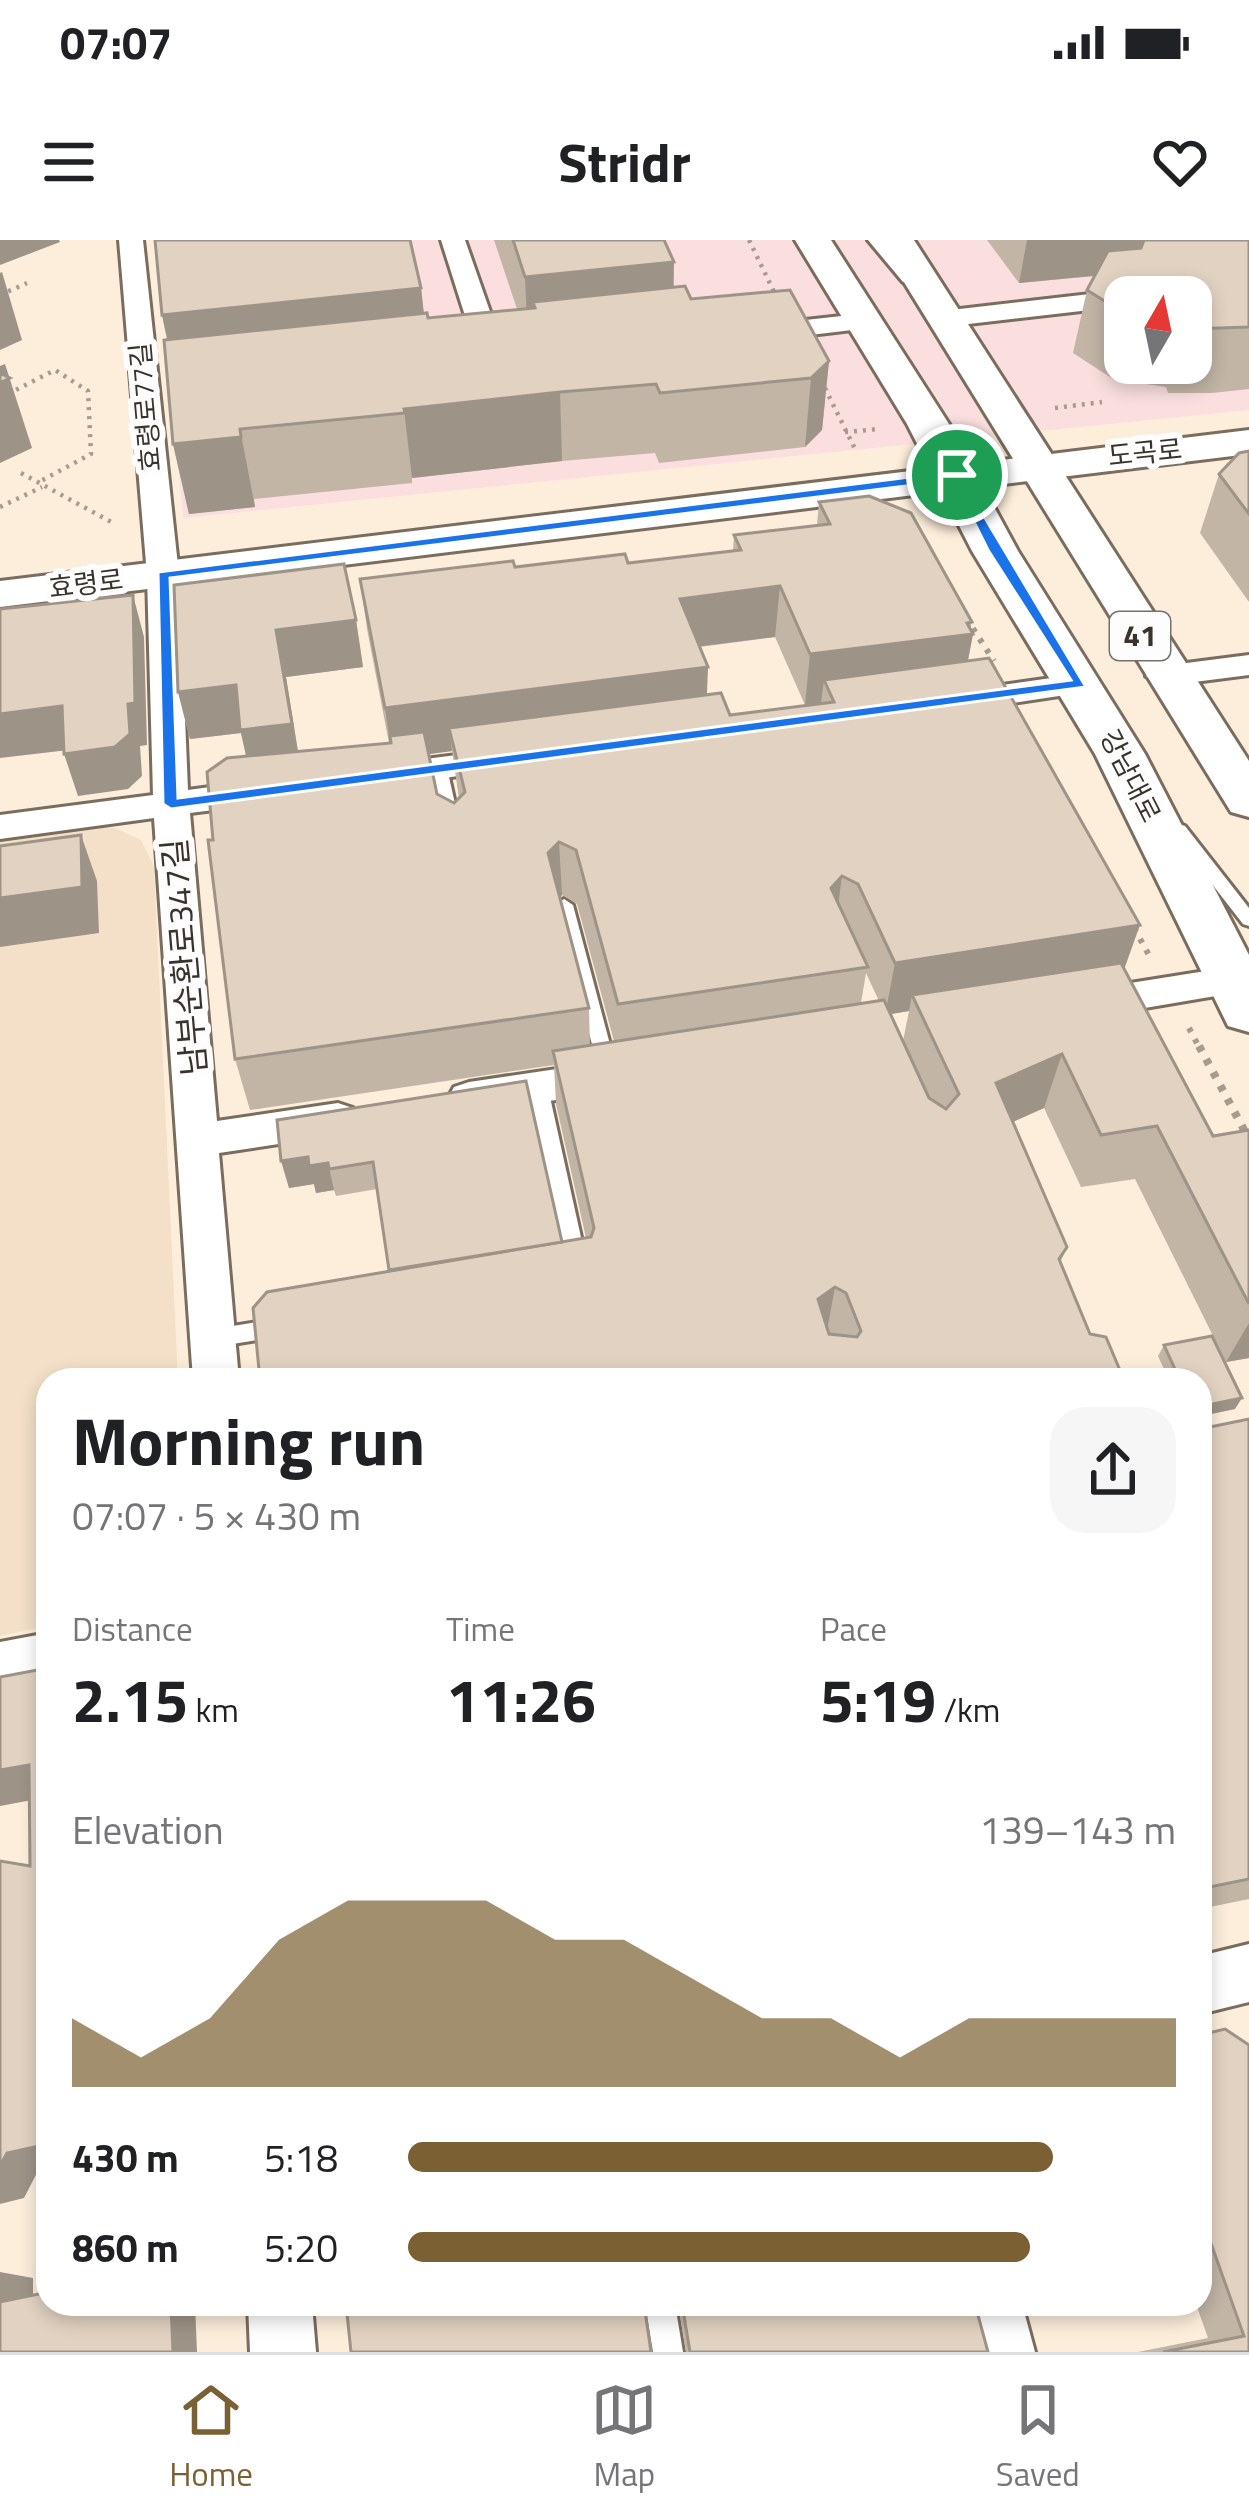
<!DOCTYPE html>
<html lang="en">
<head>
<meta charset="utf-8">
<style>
  body { margin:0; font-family:"Titillium Web","Noto Sans KR",sans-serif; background:#f6f6f6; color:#202124; height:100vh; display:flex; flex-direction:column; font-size:45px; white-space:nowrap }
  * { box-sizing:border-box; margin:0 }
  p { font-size:39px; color:#757577 }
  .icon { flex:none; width:66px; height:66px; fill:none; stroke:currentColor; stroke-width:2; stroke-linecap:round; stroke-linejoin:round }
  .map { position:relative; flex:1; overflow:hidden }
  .details { position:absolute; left:36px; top:1128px; width:1176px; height:948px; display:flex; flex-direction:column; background:#fff; border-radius:36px; box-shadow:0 6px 18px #0003 }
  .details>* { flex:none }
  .needle { width:78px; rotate:9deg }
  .fabs { position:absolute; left:1104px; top:36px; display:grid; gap:24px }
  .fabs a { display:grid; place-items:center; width:108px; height:108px; border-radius:24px; background:#fff; box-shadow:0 6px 18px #0003; font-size:60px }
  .pin { position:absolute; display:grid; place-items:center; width:102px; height:102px; color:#fff; margin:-51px; border:6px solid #fff; border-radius:50%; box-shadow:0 3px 12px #0007 }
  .round { display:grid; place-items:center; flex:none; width:126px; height:126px; border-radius:36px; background:#f6f6f6 }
  .summary { display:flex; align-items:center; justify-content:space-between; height:204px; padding:0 36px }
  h1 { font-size:66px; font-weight:700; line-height:90px }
  .stats { display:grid; grid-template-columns:repeat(3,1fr); gap:18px; height:204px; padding:12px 36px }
  .stats div { display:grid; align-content:center }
  .stats b { font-size:60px; font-weight:700 }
  .stats small { font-size:33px; font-weight:400 }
  .stats p { font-size:33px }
  .chart { height:336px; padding:24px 36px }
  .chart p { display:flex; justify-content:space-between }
  .chart svg { width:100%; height:216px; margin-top:12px; fill:#7a6032; opacity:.7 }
  ul { padding:0 36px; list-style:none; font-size:39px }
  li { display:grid; grid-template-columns:192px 144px 1fr; align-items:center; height:90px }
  li i { height:30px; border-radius:15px; background:#7a6032 }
  .status { display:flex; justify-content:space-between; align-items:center; height:84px; padding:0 60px; background:#fff; direction:ltr }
  .status svg { height:33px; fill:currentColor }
  header { display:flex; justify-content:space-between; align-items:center; height:156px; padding:0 36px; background:#fff; font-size:54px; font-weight:700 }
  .menu { display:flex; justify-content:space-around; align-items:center; height:168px; border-top:3px solid #e0e0e0; background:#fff; font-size:33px; color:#757577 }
  .menu a { display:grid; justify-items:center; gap:6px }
  .menu .active { color:#7a6032 }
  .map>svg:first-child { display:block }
  .commercial { fill:#fadfde; fill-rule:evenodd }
  .built { fill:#f4e0c8 }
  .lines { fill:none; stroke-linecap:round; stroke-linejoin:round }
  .service-casing { stroke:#7a6d5d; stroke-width:6 }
  .minor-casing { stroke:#7a6d5d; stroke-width:6 }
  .secondary-casing { stroke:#7a6d5d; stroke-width:6 }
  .primary-casing { stroke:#7a6d5d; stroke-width:6 }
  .path-far2 { stroke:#a69b8e; stroke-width:4.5; stroke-dasharray:3 6; stroke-linecap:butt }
  .path-far1 { stroke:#a69b8e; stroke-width:6; stroke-dasharray:4.5 8; stroke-linecap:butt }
  .path { stroke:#a69b8e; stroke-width:8; stroke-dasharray:6 9; stroke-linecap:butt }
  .service { fill:#fff; fill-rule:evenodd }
  .minor { fill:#fff; fill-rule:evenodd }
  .secondary { fill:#fff; fill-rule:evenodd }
  .primary { fill:#fff; fill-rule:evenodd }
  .wall { fill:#c2b5a6; fill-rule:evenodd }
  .shaded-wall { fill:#9e9387 }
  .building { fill:#e2d2c1; stroke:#9e9387; stroke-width:3; fill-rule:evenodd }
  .route { fill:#1a73e8; stroke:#fff; stroke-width:3; fill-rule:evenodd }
  .labels { text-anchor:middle; stroke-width:12; stroke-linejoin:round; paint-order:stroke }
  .far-street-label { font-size:27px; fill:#39332c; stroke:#fdfdfd }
  .shield { fill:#fdfdfd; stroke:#74706b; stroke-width:3 }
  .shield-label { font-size:30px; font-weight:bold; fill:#39332c }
  .street-label { font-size:33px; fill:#39332c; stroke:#fdfdfd }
</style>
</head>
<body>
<div class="status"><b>07:07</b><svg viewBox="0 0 49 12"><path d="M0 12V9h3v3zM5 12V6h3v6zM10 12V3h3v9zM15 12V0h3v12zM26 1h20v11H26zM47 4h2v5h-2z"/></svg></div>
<header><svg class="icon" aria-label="menu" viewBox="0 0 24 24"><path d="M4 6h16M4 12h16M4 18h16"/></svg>Stridr<svg class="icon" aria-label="heart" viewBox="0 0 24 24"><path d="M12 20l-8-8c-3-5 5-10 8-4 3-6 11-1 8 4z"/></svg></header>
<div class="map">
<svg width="1249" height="2112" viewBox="0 0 1249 2112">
  <rect width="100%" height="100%" fill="#fdeedc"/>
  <!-- commercial -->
  <path class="commercial" d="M158,0H1249V170L183,278ZM1125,57H1191V123H1125Z"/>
  <!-- built -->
  <polygon class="built" points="85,585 115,588 141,600 154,627 178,1140 48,1140 48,1386 0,1396 0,597"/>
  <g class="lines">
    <!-- service casing -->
    <g class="service-casing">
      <g id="service">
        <polygon points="868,0 880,0 911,36 911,42 903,42"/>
        <polygon points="439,523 447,528 460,586 452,592 444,586 431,528"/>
        <polygon points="1179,584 1185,586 1249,668 1249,686 1243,684 1173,594 1171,590"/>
        <polygon points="564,659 573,665 616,827 607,834 598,827 555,665"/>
        <polygon points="538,841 548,848 588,1029 585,1035 571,1035 568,1029 528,848"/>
        <polygon points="282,1078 290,1081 293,1087 290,1093 282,1096 214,1107 206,1104 203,1098 206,1092 214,1089"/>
        <polygon points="645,2064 675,2064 683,2112 653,2112"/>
      </g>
    </g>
    <!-- minor casing -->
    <g class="minor-casing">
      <g id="minor">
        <polygon points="119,0 143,0 179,335 188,550 269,539 287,551 269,563 190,573 217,881 338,863 353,868 359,879 353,890 338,895 219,913 239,1140 193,1140 154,578 0,599 0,575 153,555 147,335"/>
        <polygon points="441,0 465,0 507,120 503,126 493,128 479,120"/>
        <polygon points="1125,50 1137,57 1125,57 1125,66 951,86 938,78 951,70"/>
        <polygon points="860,74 869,76 869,88 751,102 738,94 751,86"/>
        <polygon points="1249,415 1249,435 1163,446 1146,436 1163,426"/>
        <polygon points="1080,434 1092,437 1097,444 1092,451 953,472 936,462 953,452"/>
        <polygon points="512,508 529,519 524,527 370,548 352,537 370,526"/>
        <polygon points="1231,727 1249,738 1245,751 1080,779 1066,775 1060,765 1066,755 1080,751"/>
        <polygon points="617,820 631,824 637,835 631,846 617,850 469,874 454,869 448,858 454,847 469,842"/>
        <polygon points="48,1393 48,1443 0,1452 0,1402"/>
        <polygon points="1249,1704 1249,1762 1200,1774 1200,1716"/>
        <polygon points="248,2064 312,2064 316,2112 250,2112"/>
        <polygon points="958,2064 1022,2064 1035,2112 969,2112"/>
      </g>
    </g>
    <!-- secondary casing -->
    <g class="secondary-casing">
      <polygon id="secondary" points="1249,190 1249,214 0,367 0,341"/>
    </g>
    <!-- primary casing -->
    <g class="primary-casing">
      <g id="primary">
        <polygon points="795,0 831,0 949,184 1018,311 1145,514 1249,715 1249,792 1228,786 1095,514 972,311 907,184"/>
        <polygon points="878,0 914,0 1249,521 1249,577 1231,572"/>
      </g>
    </g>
    <!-- path-far2 -->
    <g class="path-far2">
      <polyline points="749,0 777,58"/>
      <polyline points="0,55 27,43"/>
      <polyline points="821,140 856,211"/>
      <polyline points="0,158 55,130 88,151 91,214 37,243"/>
      <polyline points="1055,168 1102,162"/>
      <polyline points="845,192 879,189"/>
      <polyline points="21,233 115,284"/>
      <polyline points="0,267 42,247"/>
    </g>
    <!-- path-far1 -->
    <g class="path-far1">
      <polyline points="966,378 994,421"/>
      <polyline points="1134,688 1150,717"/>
      <polyline points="1189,788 1200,809"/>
    </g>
    <!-- path -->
    <polyline class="path" points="1199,806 1249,899"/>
    <!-- service -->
    <use href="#service" class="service"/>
    <!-- minor -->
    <use href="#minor" class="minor"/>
    <!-- secondary -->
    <use href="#secondary" class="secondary"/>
    <!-- primary -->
    <use href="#primary" class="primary"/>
  </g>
  <!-- wall -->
  <g class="wall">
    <polygon points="494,0 664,0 674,47 691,59 829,121 822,190 805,207 659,223 655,213 562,221 412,238 412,243 254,259 255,267 189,274 173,204 167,100 162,75 421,48 424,73 428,78 517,69"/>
    <path d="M987,0H1249V149L1212,153H1168L1166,147L1113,139L1073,113L1087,50L1095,36L1019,43ZM1125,57H1191V123H1125Z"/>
    <polygon points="1249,211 1249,362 1200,293 1219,234"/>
    <path d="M819,262L972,382L970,389L973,394L968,421L1124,730L1213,896L1249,890V1118L1226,1122L1135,939L1081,947L1044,868L1013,882L1067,1007L1060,1023L1090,1094L1124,1140L389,1031L377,949L336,956L334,950L316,953L314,944L289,948L277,880L562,1002L586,998L556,864L554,825L250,870L235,819L213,600L246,516L241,493L190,499L178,452L356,380L363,427L286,437L298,511L389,503L367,389L360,339L515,327L628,323L733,310L734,295L817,285ZM775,397L805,465L730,475L707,455L700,407ZM452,511L459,558L454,563L437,554L429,514ZM562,655L577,664L614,801L590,805L589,768L560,657ZM866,733L879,761L861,763ZM909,771L903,801L891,774Z"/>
    <polygon points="1164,1105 1235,1169 1203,1176 1201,1189 1249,1179 1249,1659 1200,1669 1200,1140 1169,1140 1158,1116"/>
    <polygon points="1200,1795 1249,2112 1138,2112 1208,2098 1196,2064 1200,2064"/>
    <polygon points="678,2064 975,2064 988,2112 686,2112"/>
  </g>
  <!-- shaded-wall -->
  <g class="shaded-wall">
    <polygon points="0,0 59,0 60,2 0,25"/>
    <polygon points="1027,0 1249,0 1112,34 1019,43"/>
    <polygon points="674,22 673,89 535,68 533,62 535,104 528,105 525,37"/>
    <polygon points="2,32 22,100 0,110 0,33"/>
    <polygon points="421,48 428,116 177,143 162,75"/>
    <polygon points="829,121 822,190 805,207 811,138"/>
    <polygon points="5,124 32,208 0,223 0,126"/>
    <polygon points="560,152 562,221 412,238 404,169"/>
    <polygon points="240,189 255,267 189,274 173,204"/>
    <polygon points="780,346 775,397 678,409 680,359"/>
    <polygon points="133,355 144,397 147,505 140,506 142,536 128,549 78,556 64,514 128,464"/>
    <polygon points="356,380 363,427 286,437 301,531 251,537 241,493 190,499 178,452 236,445 276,390"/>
    <polygon points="973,394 963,445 824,440 821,463 805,465 810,414"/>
    <polygon points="708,427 706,478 449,488 452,511 392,519 385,468"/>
    <polygon points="62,466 77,509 0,518 0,474"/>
    <polygon points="81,595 97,641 99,693 0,707 0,658"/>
    <polygon points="559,602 562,655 551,666 548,613"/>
    <polygon points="842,636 835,689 831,648"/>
    <polygon points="1140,685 1121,738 912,755 909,771 885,775 895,723"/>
    <polygon points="1062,814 1044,868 980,896 996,843"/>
    <polygon points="308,917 328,923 334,950 316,953 314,944 289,948 281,921"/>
    <polygon points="835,1047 826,1096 818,1059"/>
    <polygon points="1249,1083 1249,1118 1226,1122"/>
    <polygon points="1242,1158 1235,1169 1200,1176 1203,1166"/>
    <polygon points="29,1525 48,1557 0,1566 0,1530"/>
    <polygon points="48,1904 48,1924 41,1925 24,1958 0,1964 0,1926 7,1913"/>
    <polygon points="0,2032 33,2038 33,2066 0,2062"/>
    <polygon points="171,2064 195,2064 197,2112 173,2112"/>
  </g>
  <!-- building -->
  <g class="building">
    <polygon points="155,0 410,0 421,48 162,75"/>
    <polygon points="513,0 664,0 674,22 525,37"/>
    <polygon points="1144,0 1249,0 1249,87 1191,89 1191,57 1125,57 1125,74 1087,50 1108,11 1141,8"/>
    <polygon points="685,46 691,59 790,50 829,121 811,138 660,153 656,144 560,152 404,169 405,173 240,189 241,197 173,204 164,100 427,73 428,78 535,68 533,62"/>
    <polygon points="0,133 10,138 0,143"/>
    <polygon points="1249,211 1249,274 1219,234 1239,213"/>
    <polygon points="869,256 911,273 972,382 967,383 973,394 810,414 780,346 680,359 708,427 385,468 360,339 513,321 515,327 625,314 628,323 741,310 734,295 830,284 819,262"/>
    <polygon points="344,324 356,380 276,390 292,484 240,490 236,445 178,452 174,345"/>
    <polygon points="133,355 135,463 128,464 130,494 115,507 64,514 62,466 0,474 0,369"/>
    <polygon points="989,418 1140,685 895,723 858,644 842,636 831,648 868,727 618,764 576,610 559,602 548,613 589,768 235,819 208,600 213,600 207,532 227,518 391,503 390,496 424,492 437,554 454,563 465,552 449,488 721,453 730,475 834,462 824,440"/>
    <polygon points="81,595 82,647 0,658 0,606"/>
    <path d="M1121,723L1213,896L1249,890V1064L1157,886L1101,895L1062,814L996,843L1067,1007L1059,1019L1090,1094L1106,1097L1124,1140H260L253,1068L267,1052L591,997L594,988L553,811L884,760L929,858L946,869L959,854L912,755ZM835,1047L846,1053L861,1091L857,1097L829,1094L818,1059Z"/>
    <polygon points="526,841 562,1002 389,1030 373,922 329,929 328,923 309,926 308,917 281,921 277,880"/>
    <polygon points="1212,1096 1242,1158 1203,1166 1202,1187 1200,1183 1200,1140 1180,1140 1164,1105"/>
    <polygon points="1249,1179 1249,1639 1200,1649 1200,1189"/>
    <polygon points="48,1428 48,1904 7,1913 0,1926 0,1621 30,1626 29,1525 0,1530 0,1437"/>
    <polygon points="1225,1789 1249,1805 1249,2112 1163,2112 1244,2096 1209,1998 1200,2000 1200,1795"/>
    <polygon points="0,2033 0,2062 48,2052 48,2064 171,2064 173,2112 0,2112"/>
    <polygon points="346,2064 644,2064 651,2112 351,2112"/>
    <polygon points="682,2064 975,2064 988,2112 690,2112"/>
  </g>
  <!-- route -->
  <path class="route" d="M957,231L1086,447L171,569L163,564L158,332ZM953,240L988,310L1071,440L178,558L170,338Z"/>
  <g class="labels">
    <!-- far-street labels -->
    <g class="far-street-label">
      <text transform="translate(146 167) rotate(-95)" y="9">효령로77길</text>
      <text transform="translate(1145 213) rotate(-6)" y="9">도곡로</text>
      <text transform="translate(86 344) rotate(-7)" y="9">효령로</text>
      <text transform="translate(1130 536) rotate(63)" y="9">강남대로</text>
    </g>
    <!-- shield labels -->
    <rect class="shield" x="1110" y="372" width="60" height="48" rx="9"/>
    <g class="shield-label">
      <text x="1140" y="406">41</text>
    </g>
    <!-- street labels -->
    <g class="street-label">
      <text transform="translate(184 717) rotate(-95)" y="12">남부순환로347길</text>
    </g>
  </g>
</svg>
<div class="fabs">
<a><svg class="needle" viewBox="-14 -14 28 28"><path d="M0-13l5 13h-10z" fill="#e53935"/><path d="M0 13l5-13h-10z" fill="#757577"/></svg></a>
</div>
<div class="pin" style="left:957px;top:235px;background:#1e9e55"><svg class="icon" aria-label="arrive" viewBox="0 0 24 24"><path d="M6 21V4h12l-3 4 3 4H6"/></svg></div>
<section class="details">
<div class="summary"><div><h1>Morning run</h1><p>07:07 · 5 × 430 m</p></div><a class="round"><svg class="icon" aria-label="share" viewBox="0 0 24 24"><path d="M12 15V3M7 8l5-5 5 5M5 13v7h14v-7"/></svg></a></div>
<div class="stats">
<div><p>Distance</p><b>2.15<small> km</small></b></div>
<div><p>Time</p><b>11:26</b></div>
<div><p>Pace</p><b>5:19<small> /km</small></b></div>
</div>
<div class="chart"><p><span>Elevation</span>139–143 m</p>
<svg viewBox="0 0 160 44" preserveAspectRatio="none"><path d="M0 44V30L10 38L20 30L30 14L40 6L50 6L60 6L70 14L80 14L90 22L100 30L110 30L120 38L130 30L140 30L150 30L160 30V44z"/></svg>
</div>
<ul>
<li><b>430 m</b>5:18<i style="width:84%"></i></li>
<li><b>860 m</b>5:20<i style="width:81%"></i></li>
</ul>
</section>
</div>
<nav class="menu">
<a class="active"><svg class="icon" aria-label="home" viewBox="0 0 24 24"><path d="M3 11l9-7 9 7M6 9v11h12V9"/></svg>Home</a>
<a><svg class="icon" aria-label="map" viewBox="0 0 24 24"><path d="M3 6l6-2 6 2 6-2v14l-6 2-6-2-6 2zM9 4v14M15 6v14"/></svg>Map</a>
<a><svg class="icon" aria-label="saved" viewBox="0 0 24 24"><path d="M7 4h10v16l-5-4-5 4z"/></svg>Saved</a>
</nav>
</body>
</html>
